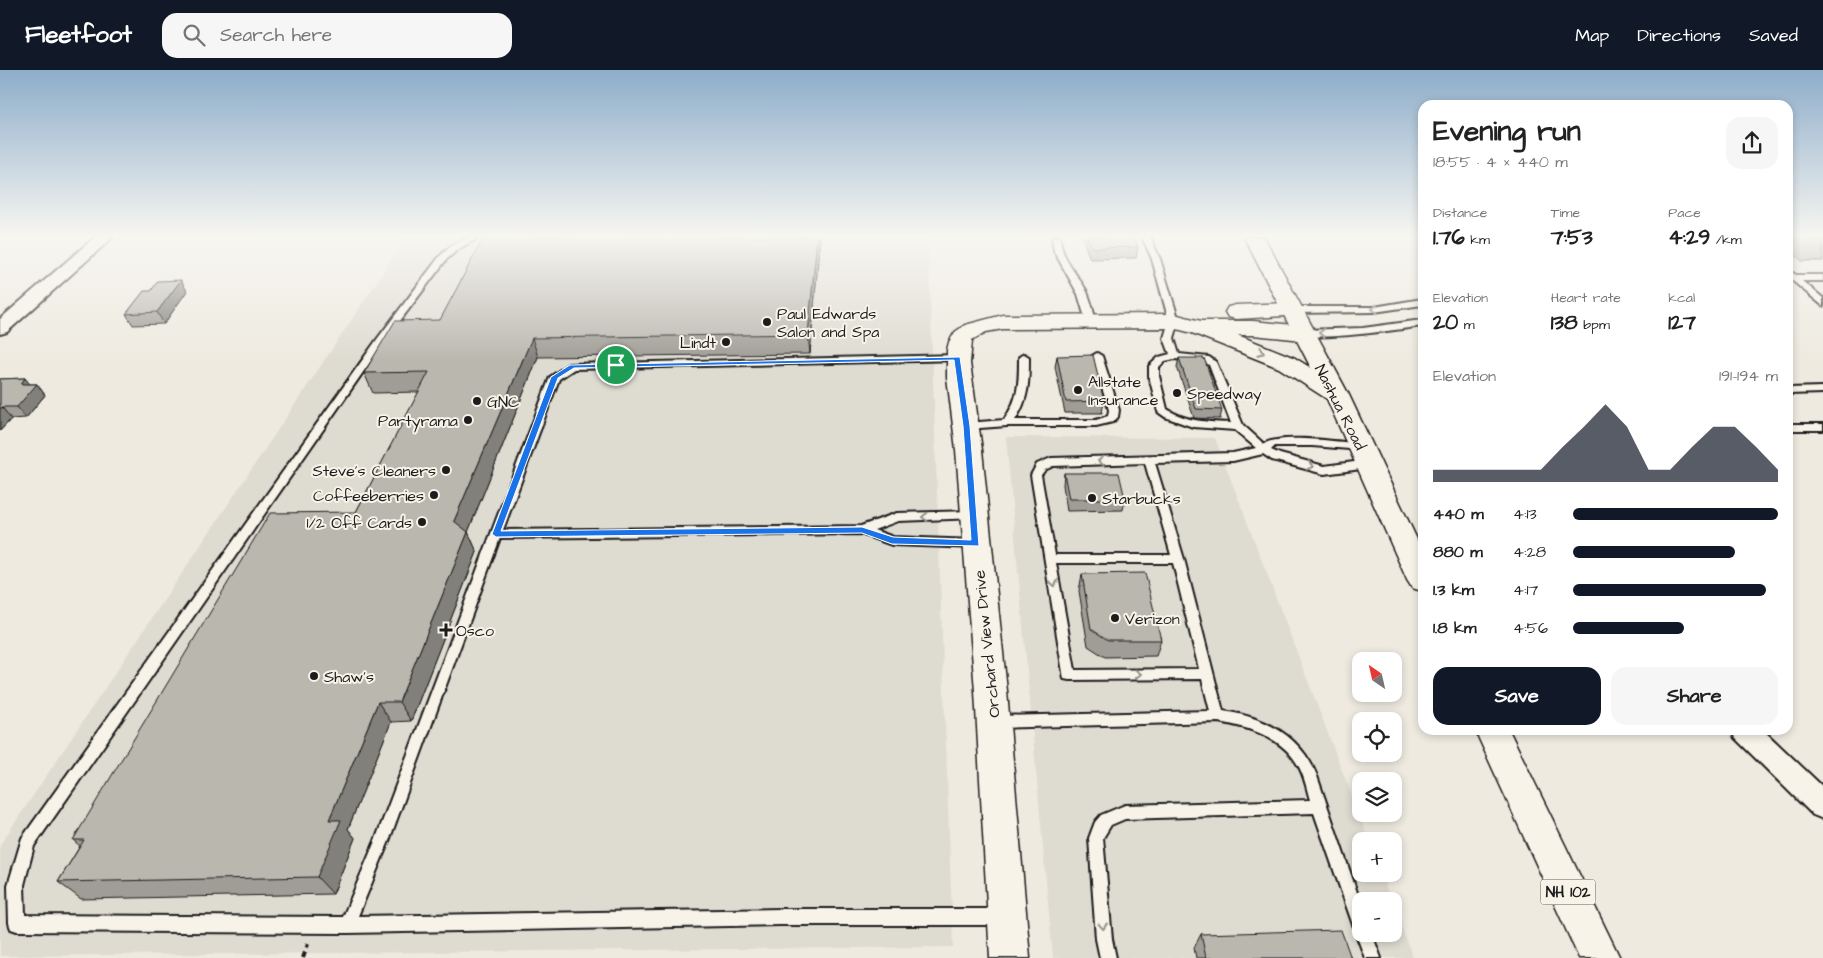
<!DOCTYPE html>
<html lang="en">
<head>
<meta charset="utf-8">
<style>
  body { margin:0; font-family:"Architects Daughter",sans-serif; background:#f6f6f6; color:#222; height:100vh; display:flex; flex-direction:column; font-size:19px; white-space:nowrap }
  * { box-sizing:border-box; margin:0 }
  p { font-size:16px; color:#767676 }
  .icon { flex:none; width:28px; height:28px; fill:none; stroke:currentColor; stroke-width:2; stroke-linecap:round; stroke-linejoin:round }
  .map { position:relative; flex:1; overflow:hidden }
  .details { position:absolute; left:1418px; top:30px; width:375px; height:635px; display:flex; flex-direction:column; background:#fff; border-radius:15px; box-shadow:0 2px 8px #0003 }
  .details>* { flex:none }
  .needle { width:32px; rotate:326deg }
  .tools { position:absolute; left:1352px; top:582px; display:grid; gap:10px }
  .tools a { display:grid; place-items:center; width:50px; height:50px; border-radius:10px; background:#fff; box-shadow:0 2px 8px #0003; font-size:25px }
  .pin { position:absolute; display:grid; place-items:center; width:42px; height:42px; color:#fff; margin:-21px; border:2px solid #fff; border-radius:50%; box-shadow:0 1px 5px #0007 }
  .round { display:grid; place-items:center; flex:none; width:52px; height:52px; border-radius:15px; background:#f6f6f6 }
  .head { display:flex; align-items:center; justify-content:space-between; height:85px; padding:0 15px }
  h1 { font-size:28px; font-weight:700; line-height:38px }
  .figures { display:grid; grid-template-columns:repeat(3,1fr); gap:8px; height:85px; padding:5px 15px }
  .figures div { display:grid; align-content:center }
  .figures b { font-size:21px; font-weight:700 }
  .figures small { font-size:14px; font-weight:400 }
  .figures p { font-size:14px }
  .chart { height:140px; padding:10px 15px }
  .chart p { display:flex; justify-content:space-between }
  .chart svg { width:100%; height:90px; margin-top:5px; fill:#111827; opacity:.7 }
  .button { display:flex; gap:10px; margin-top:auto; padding:10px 15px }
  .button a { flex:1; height:58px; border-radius:15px; background:#111827; color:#fff; font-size:20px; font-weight:700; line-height:58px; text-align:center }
  .button a+a { background:#f6f6f6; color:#222 }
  ul { padding:0 15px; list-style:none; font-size:16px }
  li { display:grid; grid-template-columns:80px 60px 1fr; align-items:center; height:38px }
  li i { height:12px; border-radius:6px; background:#111827 }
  header { display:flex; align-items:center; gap:30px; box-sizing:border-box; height:70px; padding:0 25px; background:#111827; color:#fff }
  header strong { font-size:24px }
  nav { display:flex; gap:28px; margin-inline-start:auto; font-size:18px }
  .search { width:350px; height:45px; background:#f6f6f6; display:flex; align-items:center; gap:12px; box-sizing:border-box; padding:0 18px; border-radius:15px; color:#767676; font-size:19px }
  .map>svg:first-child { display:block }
  .built { fill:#dedbd1 }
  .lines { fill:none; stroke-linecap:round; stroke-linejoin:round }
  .service-casing { stroke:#1c1c1c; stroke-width:4 }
  .minor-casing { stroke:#1c1c1c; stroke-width:4 }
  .tertiary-casing { stroke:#1c1c1c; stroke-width:3 }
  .primary-casing { stroke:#1c1c1c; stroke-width:3 }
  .path { stroke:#1c1c1c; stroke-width:4; stroke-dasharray:6 5; stroke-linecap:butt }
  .service { fill:#f7f3e8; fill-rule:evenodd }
  .minor { fill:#f7f3e8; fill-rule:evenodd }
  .tertiary { fill:#f7f3e8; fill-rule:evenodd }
  .primary { fill:#f7f3e8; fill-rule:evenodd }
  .wall { fill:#a09d96; stroke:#1c1c1c }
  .shaded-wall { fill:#82807a; stroke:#1c1c1c }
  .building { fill:#bab7af; stroke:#1c1c1c }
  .oneway { stroke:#94928c }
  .route { fill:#1a73e8; stroke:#fff; fill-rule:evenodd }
  .poi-dot { fill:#1c1c1c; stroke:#f7f3e8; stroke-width:2 }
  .labels { text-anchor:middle; stroke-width:4; stroke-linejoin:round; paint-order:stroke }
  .shield { fill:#f7f3e8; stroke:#5e5c59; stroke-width:1 }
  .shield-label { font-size:15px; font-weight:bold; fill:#1c1c1c }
  .poi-label { font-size:16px; fill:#1c1c1c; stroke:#f7f3e8; text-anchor:start }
  .street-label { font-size:16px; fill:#1c1c1c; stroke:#f7f3e8 }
</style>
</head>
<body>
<header>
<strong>Fleetfoot</strong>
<div class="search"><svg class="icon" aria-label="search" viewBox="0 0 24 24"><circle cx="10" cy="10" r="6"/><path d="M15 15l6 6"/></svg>Search here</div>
<nav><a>Map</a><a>Directions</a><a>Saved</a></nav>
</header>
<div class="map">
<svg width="1823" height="888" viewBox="0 0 1823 888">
  <rect width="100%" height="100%" fill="#eeeae0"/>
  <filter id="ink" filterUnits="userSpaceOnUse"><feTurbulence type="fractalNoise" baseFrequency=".02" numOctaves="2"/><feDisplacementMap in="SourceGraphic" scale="10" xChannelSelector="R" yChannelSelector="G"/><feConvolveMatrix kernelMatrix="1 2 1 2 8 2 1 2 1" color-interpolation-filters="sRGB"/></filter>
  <g filter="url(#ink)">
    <!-- built -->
    <g class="built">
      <polygon points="407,167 928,167 953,877 0,886 0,775"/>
      <polygon points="1006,367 1215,368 1369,771 1361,771 1361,804 1381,804 1391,831 1361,831 1361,864 1394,864 1394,838 1413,888 1053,888"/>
    </g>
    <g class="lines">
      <!-- service casing -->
      <g class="service-casing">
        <g id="service">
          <polygon points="469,167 479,167 457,180 446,190 384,272 34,776 24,815 25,845 343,847 375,771 550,307 569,294 958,285 961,286 961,290 574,299 559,309 503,460 861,456 897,443 973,441 977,442 979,445 977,448 898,451 874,460 893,467 976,470 980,471 982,474 980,477 976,478 892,475 861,464 500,468 389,771 358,846 780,839 1002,839 1008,842 1010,847 1008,852 1002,855 780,855 347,863 17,861 11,859 9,853 8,815 22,768 378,268 440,186 451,176"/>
          <path d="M1052,167H1060C1061,189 1076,202 1086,220C1091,230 1093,241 1096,251L1094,253L1091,254L1086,251L1078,224L1054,181Z"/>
          <path d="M1142,167H1150L1160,189L1179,251L1174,268L1179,284L1209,287L1216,292L1243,355L1264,374C1279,363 1342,372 1362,374L1367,377L1362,380L1312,376H1275L1271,380L1280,384L1324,396L1369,390L1374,394L1369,398L1324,404L1272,390L1263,384L1233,391L1155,393L1184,489L1223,641C1265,647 1301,666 1317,706L1361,834V864H1372L1381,888H1365L1356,864L1357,861L1353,855L1314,743L1125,749L1111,755L1103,768L1112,869L1116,888H1100L1096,869L1089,768L1095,752L1101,745L1125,735L1310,730C1307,720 1305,709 1300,699C1285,668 1250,657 1218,652L996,658L991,656L989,652L991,648L996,646L1210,641L1202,609L1069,610L1064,609L1031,405L1037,394L1051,388L1233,383L1256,378L1235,360L1193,357L1165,347L1158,342L1149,306V296L1159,287L1170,284L1164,268L1169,251L1152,189ZM1175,289L1206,293L1209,295L1231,353C1209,352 1186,352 1167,339L1159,306V297L1165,291ZM1145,393L1171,485H1055L1041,405L1045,400L1053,396ZM1056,493H1173L1199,599L1075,600Z"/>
          <polygon points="1788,200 1796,205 1823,205 1823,211 1802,211 1823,228 1823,236 1788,207"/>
          <polygon points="1422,229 1422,235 1374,242 1292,243 1288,240 1292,237 1374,237"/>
          <path d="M1422,250V256C1403,259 1310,273 1298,263L1303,260L1363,258Z"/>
          <path d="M1097,283L1102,286L1119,340L1118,347L1113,352L1096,356H1007L967,359L962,356L967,353L1004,350C1019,328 1019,313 1019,287L1024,284L1029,287C1029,311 1029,329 1015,350H1096L1108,346L1109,340L1092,286Z"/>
          <polygon points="1823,317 1823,323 1788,324 1788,318"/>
          <rect x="1788" y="354" width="35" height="6"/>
        </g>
      </g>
      <!-- minor casing -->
      <g class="minor-casing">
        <g id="minor">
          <polygon points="95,167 113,167 7,262 0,264 0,249"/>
          <polygon points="1731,660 1763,660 1823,717 1823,749 1813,745 1735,668"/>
        </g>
      </g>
      <!-- tertiary casing -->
      <g class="tertiary-casing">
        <g id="tertiary">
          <polygon points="1292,233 1300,235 1303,240 1300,245 1236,249 1228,247 1225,242 1228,237 1236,235"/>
          <polygon points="1174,244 1201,251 1253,251 1303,256 1311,258 1314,263 1311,268 1303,270 1253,265 1200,265 1173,258 1003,259 986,262 972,270 970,293 982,380 1007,621 1030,888 990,888 975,621 956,380 947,307 947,280 949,272 955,262 965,255 1003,245"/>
        </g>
      </g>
      <!-- primary casing -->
      <g class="primary-casing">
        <g id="primary">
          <polygon points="1244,167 1264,167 1349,325 1422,480 1422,521 1412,518 1407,510 1327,329 1279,298 1192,263 1189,258 1192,253 1200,251 1208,253 1295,288 1311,298"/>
          <polygon points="1475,660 1509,660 1620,888 1579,888"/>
        </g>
      </g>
      <!-- path -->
      <polyline class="path" points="303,888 308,874"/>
      <!-- service -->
      <use href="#service" class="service"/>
      <!-- minor -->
      <use href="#minor" class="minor"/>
      <!-- tertiary -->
      <use href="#tertiary" class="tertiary"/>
      <!-- primary -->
      <use href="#primary" class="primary"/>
    </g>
    <!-- wall -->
    <g class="wall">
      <polygon points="820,167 810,284 538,287 468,462 477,482 411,651 391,652 348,759 355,768 333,824 81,829 58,812 80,776 73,770 356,442 419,322 373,323 364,303 440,250"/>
      <polygon points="1082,167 1134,167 1138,177 1136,188 1090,189"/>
      <polygon points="1788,167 1823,167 1823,191 1802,191 1788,179"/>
      <polygon points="151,221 187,221 164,254 133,255 126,244"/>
      <polygon points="1057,286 1104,331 1102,343 1065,343 1055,297"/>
      <polygon points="1179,288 1222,340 1220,349 1194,348 1177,297"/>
      <polygon points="25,308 29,314 37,314 45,325 26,348 11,349 0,361 0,309"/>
      <polygon points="1064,403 1125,429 1123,440 1067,441 1063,415"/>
      <polygon points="1082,504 1161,570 1156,586 1105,587 1088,576 1079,521"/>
      <polygon points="1201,864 1351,888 1196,888 1194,878"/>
    </g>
    <!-- shaded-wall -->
    <g class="shaded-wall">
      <polygon points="817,167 820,167 810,284 808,264"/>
      <polygon points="181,210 187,221 164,254 157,242"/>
      <polygon points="532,268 538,287 464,472 454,451"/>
      <polygon points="25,308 33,318 37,314 45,325 26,348 17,337 21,314"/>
      <polygon points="2,337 11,349 0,361 0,339"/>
      <polygon points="468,462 477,482 411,651 399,632"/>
      <polygon points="378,632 391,652 348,759 355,768 333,824 317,807 329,750"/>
    </g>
    <!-- building -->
    <g class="building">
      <polygon points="484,167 817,167 808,264 532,268 454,451 468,462 399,632 378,632 329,750 341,750 317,807 58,812 84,770 73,770 270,443 356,442 429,302 364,303 395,251 440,250"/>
      <polygon points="1087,167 1134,167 1138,177 1092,178"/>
      <polygon points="1812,167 1823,167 1823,171 1816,171"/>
      <polygon points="181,210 157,242 126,244 144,221 151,221 158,211"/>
      <polygon points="1093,285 1104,331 1066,332 1057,286"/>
      <polygon points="1179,288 1204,288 1222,340 1196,339"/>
      <polygon points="25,308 21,314 37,314 17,337 2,337 0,339 0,309"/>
      <polygon points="1064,403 1119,403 1125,429 1069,429"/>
      <polygon points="1145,503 1161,570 1108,570 1091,559 1082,504"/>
      <polygon points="1341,860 1351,888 1206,888 1201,864"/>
    </g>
    <!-- one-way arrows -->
    <defs><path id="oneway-chevron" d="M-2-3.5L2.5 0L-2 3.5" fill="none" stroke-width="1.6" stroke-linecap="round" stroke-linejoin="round" transform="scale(1.25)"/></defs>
    <g class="oneway">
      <use href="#oneway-chevron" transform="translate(1375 239) rotate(178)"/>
      <use href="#oneway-chevron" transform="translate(1322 263) rotate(-180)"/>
      <use href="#oneway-chevron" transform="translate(1261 282) rotate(23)"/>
      <use href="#oneway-chevron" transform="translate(1101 391) rotate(179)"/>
      <use href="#oneway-chevron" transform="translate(1310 396) rotate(14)"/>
      <use href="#oneway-chevron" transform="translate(925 447) rotate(180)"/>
      <use href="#oneway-chevron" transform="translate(1054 513) rotate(81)"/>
      <use href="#oneway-chevron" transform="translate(1138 604)"/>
      <use href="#oneway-chevron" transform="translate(1103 856) rotate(85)"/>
    </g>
  </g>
  <!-- sky -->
  <linearGradient id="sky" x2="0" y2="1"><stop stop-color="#8dadca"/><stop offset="0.57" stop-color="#f7f6f1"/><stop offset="1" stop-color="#f7f6f1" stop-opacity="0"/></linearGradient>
  <rect width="1823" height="291" fill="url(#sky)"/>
  <!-- route -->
  <path class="route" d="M960,287L970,356L979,476L892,474L862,463L496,467L492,464L551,307L570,295ZM954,290L963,356L971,470L893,467L862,457L501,461L558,308L574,298Z"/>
  <!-- markers -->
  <g class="poi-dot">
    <circle cx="767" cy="252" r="5"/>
    <circle cx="726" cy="272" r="5"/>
    <circle cx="1078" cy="320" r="5"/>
    <circle cx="1177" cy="323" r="5"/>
    <circle cx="477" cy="331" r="5"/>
    <circle cx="468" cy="350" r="5"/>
    <circle cx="446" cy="400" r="5"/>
    <circle cx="434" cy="425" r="5"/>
    <circle cx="1092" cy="428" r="5"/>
    <circle cx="422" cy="452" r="5"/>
    <circle cx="1115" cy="548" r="5"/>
    <path d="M443.5 552.5h5v5h5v5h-5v5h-5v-5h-5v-5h5z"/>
    <circle cx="314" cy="606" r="5"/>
  </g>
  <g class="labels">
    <!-- shield labels -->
    <rect class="shield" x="1540.5" y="809.5" width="55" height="25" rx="4"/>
    <g class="shield-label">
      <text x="1568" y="827">NH 102</text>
    </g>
    <!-- poi labels -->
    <g class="poi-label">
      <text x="777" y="249">Paul Edwards<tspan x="777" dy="18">Salon and Spa</tspan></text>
      <text x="716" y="278" text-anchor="end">Lindt</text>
      <text x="1088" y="317">Allstate<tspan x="1088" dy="18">Insurance</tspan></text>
      <text x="1187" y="329">Speedway</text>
      <text x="487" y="337">GNC</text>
      <text x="458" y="356" text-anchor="end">Partyrama</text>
      <text x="436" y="406" text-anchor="end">Steve's Cleaners</text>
      <text x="424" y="431" text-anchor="end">Coffeeberries</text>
      <text x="1102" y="434">Starbucks</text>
      <text x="412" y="458" text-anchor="end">1/2 Off Cards</text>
      <text x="1125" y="554">Verizon</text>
      <text x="456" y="566">Osco</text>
      <text x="324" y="612">Shaw's</text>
    </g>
    <!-- street labels -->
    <g class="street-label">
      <text transform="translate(1341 337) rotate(63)" y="6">Nashua Road</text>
      <text transform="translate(986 574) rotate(-96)" y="6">Orchard View Drive</text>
    </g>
  </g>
</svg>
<div class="tools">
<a><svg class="needle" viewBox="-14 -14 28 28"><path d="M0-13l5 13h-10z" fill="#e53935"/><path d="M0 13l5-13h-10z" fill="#767676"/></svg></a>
<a><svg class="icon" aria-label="locate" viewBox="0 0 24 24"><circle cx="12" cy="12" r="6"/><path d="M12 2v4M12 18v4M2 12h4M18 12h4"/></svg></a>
<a><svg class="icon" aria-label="layers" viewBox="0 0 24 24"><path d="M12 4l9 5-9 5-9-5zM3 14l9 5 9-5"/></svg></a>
<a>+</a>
<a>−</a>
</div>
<div class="pin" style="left:616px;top:295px;background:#1e9e55"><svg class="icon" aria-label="arrive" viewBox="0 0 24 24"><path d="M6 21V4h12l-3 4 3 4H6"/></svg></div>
<section class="details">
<div class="head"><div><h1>Evening run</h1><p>18:55 · 4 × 440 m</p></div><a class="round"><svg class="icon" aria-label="share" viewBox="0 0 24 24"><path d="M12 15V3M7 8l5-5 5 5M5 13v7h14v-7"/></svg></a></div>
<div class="figures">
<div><p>Distance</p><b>1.76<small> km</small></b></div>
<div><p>Time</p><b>7:53</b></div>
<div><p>Pace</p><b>4:29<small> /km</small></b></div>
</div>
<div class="figures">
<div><p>Elevation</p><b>20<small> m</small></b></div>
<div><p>Heart rate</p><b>138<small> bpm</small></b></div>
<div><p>kcal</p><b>127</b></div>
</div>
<div class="chart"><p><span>Elevation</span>191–194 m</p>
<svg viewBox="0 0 160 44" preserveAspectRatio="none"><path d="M0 44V38L10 38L20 38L30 38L40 38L50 38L60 27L70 17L80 6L90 17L100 38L110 38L120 27L130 17L140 17L150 27L160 38V44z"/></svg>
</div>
<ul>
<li><b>440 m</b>4:13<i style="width:100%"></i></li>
<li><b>880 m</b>4:28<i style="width:79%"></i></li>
<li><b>1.3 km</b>4:17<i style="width:94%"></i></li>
<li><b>1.8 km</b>4:56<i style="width:54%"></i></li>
</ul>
<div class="button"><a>Save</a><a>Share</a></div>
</section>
</div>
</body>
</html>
